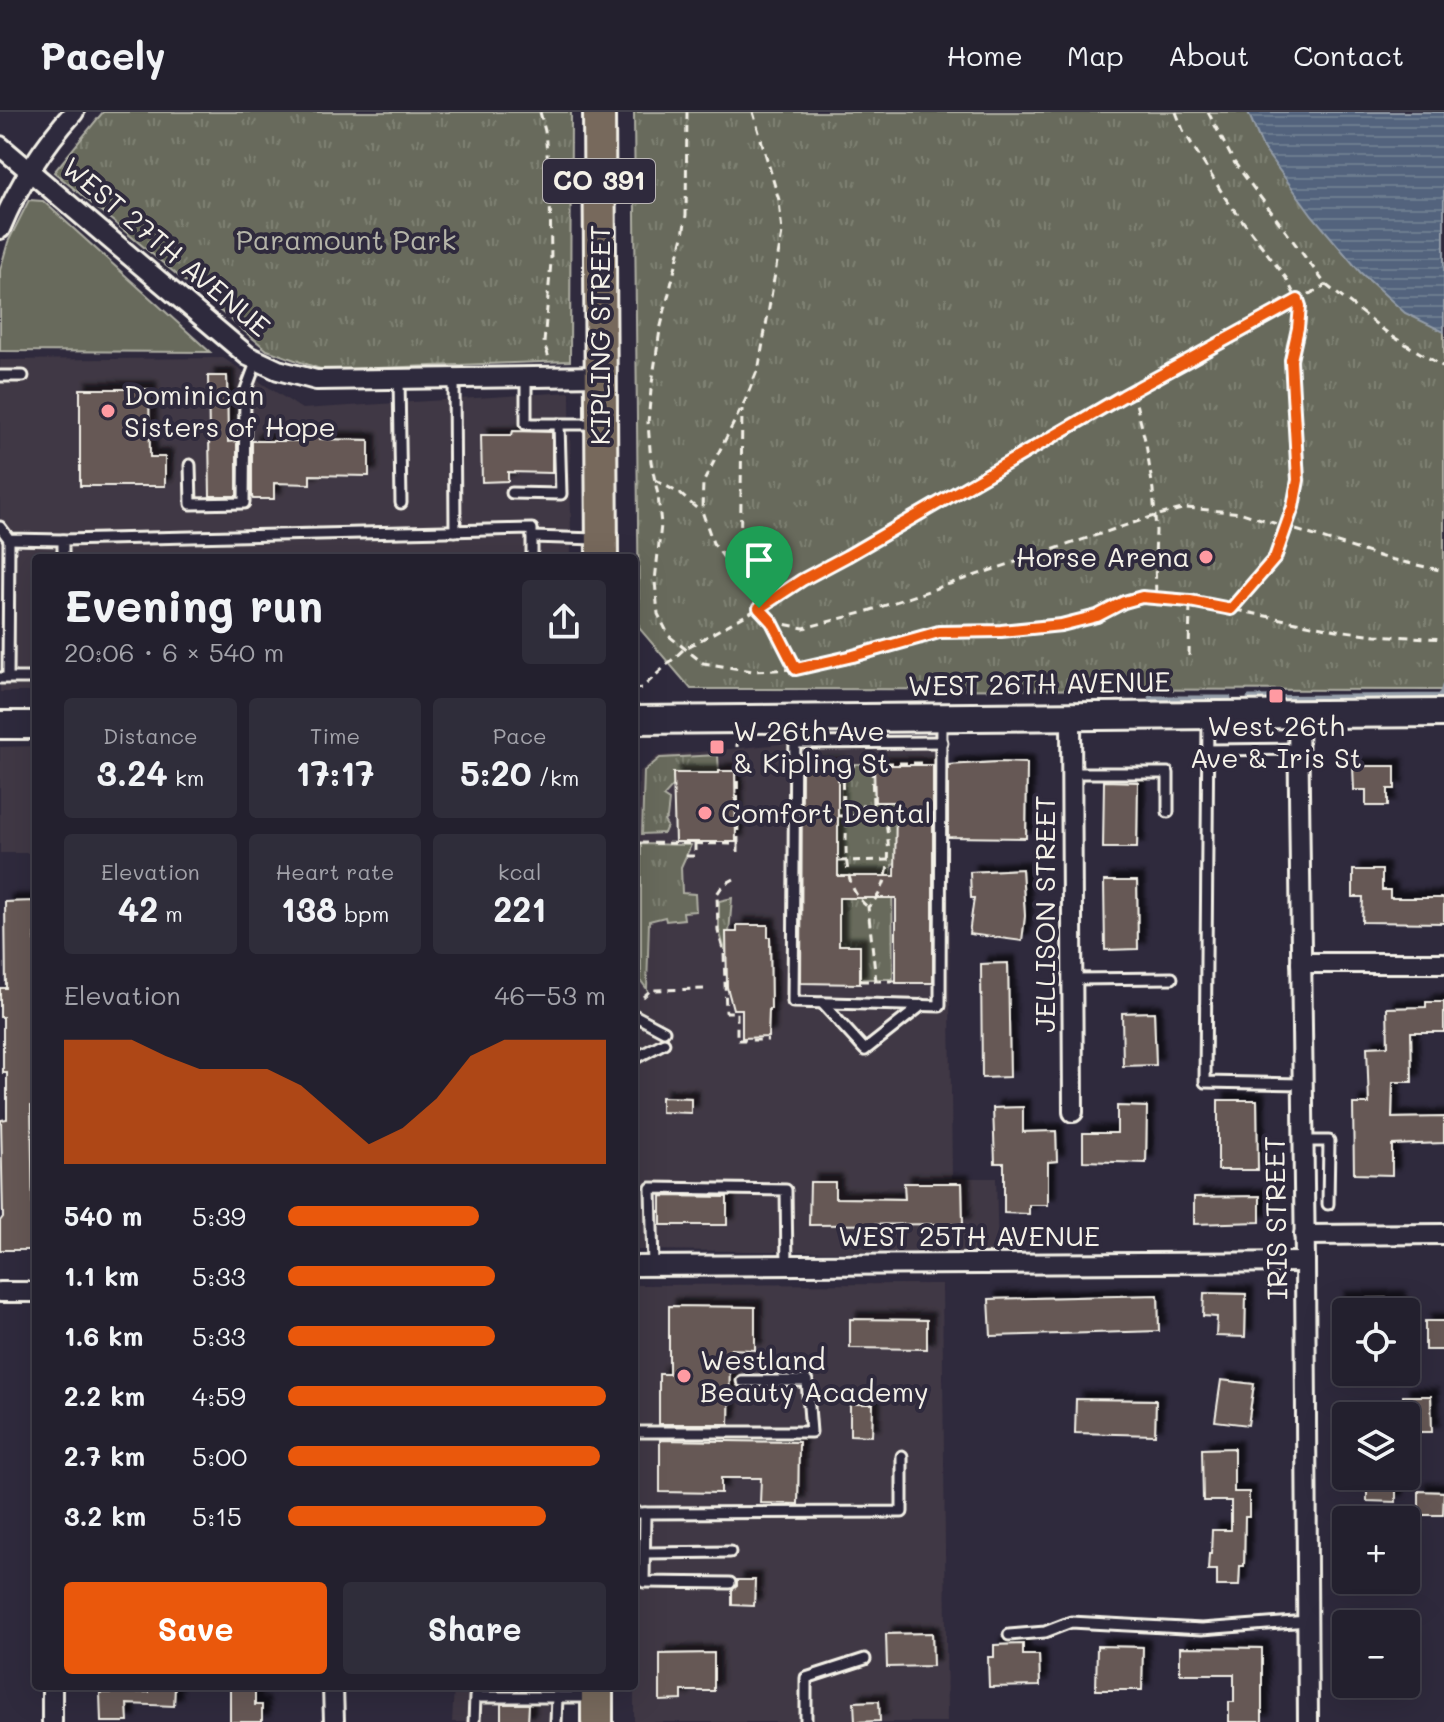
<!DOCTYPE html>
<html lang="en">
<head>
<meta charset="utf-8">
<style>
  body { margin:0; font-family:Mali,sans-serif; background:#2f2d3a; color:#f1f3f6; height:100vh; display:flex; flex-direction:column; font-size:30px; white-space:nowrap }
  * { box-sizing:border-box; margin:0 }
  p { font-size:26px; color:#a3a3aa }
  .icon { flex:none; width:44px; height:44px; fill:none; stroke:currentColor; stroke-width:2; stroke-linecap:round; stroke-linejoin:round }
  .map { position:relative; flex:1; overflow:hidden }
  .sheet { position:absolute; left:32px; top:442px; width:606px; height:1136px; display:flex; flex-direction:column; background:#23202e; border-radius:8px; box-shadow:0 8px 32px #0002,0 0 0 2px #403e4a }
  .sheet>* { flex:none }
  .buttons { position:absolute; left:1332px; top:1186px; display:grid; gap:16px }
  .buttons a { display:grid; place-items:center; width:88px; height:88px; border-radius:8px; background:#23202e; box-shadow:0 8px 32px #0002,0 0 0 2px #403e4a; font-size:40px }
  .pin { position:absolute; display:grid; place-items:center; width:68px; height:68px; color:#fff; margin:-82px -34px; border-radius:50% 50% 50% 0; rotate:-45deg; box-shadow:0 0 8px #0007 }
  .pin .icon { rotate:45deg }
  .round { display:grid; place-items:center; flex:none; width:84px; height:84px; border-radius:8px; background:#2f2d3a }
  .headline { display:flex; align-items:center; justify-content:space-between; height:136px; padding:0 32px }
  h1 { font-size:44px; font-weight:700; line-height:60px }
  .metrics { display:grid; grid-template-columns:repeat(3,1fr); gap:12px; height:136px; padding:8px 32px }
  .metrics div { display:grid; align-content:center; border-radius:8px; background:#2f2d3a; text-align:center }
  .metrics b { font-size:34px; font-weight:700 }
  .metrics small { font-size:22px; font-weight:400 }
  .metrics p { font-size:22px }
  .chart { height:224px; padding:16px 32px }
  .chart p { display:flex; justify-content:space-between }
  .chart svg { width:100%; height:144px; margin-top:8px; fill:#ea580c; opacity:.7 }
  .action { display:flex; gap:16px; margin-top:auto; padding:16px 32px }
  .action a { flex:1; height:92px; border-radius:8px; background:#ea580c; color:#fff; font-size:32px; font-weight:700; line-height:92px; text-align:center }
  .action a+a { background:#2f2d3a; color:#f1f3f6 }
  ul { padding:0 32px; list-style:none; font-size:26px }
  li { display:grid; grid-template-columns:128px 96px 1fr; align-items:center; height:60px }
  li i { height:20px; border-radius:10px; background:#ea580c }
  header { display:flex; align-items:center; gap:48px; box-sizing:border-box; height:112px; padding:0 40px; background:#23202e; border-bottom:2px solid #403e4a }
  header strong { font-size:38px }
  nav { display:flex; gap:44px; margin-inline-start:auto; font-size:28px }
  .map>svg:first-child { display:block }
  .built { fill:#403844 }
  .grass { fill:#686b5c; stroke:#aeaea2; stroke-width:2 }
  .park { fill:url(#park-tufts); stroke:#aeaea2; stroke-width:2 }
  .water { fill:url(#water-rules); stroke:#939ca8; stroke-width:2 }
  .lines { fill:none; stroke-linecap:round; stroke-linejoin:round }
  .stream { stroke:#939ca8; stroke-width:5 }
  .building { fill:#665955; stroke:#f4f1e8; stroke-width:2; filter:url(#shadow) }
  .lane-casing { stroke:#f4f1e8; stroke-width:15 }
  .street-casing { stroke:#f4f1e8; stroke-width:24 }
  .secondary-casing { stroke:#f4f1e8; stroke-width:32 }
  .primary-casing { stroke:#f4f1e8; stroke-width:36 }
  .path { stroke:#f4f1e8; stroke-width:3; stroke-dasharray:8 6; stroke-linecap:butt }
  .lane { stroke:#2f2a3d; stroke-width:9 }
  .street { stroke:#2f2a3d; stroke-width:18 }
  .secondary { stroke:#2f2a3d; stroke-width:26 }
  .primary { stroke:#77695c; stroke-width:30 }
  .route-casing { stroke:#fff; stroke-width:16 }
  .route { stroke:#ea580c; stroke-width:10 }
  .poi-dot { fill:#ff9aa2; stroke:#2f2a3d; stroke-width:3 }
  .labels { text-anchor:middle; stroke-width:8; stroke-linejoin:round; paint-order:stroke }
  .shield { fill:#2f2a3d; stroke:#b9b5b5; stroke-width:2 }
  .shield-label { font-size:26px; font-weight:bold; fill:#f4f1e8 }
  .park-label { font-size:28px; fill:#b5b5a9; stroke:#2f2a3d }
  .street-label { font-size:28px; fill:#f4f1e8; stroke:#2f2a3d }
  .poi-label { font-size:28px; fill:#f4f1e8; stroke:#2f2a3d; text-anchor:start }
</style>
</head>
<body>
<header>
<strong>Pacely</strong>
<nav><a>Home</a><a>Map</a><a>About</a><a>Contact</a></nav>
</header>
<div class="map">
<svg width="1444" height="1610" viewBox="0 0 1444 1610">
  <defs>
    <pattern id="park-tufts" width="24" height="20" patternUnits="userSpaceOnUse" patternTransform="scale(2)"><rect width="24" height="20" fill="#686b5c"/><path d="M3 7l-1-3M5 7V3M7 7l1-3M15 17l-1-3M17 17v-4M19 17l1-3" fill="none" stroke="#7e8173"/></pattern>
    <pattern id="water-rules" width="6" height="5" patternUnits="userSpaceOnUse" patternTransform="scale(2)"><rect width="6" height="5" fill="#52647d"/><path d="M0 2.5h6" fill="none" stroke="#6c7b8f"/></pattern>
    <filter id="shadow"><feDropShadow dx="7" dy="-7" stdDeviation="2" flood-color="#0009"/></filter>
  </defs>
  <rect width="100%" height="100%" fill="#2f2a3d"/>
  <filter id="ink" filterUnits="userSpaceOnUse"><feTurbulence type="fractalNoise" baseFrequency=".0125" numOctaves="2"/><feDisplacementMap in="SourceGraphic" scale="16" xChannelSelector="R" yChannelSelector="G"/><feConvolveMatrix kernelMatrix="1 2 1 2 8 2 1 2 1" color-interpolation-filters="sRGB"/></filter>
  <g filter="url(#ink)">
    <!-- built -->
    <g class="built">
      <polygon points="223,246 302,297 570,280 571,446 36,446 36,580 0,580 0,248"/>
      <polygon points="947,628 952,1066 996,1066 998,1141 637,1138 634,1136 634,881 639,660 658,644 780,632"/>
      <polygon points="36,634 36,741 0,741 0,635"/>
      <polygon points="942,1172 947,1610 634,1610 634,1173"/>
      <polygon points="454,1574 564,1574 564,1610 452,1610"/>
    </g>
    <!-- grass -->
    <polygon class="grass" points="29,88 43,89 210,240 0,239 0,158 8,130"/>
    <!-- park -->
    <g class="park">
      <polygon points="103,0 571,0 570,249 323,258 267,238 54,60"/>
      <polygon points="634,0 1444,0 1444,578 691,577 639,516"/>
      <polygon points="718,643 719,661 673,661 674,673 663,685 669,689 667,706 664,709 667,714 664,721 642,722 644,659 660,646"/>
      <polygon points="841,652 873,652 874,690 896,690 896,752 892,753 893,867 860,867 859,834 839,833 838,695 841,695"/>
      <polygon points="641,732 691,733 681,755 682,781 695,782 696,799 683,800 684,807 666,809 665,805 649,809 647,877 641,869"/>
      <polygon points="732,786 727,845 719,818 719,789"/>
    </g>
    <!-- water -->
    <polygon class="water" points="1248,0 1444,0 1444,220 1405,201 1360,160 1312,103 1263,36"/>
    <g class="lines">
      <!-- stream -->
      <g class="stream">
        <polyline points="1150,586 1229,586"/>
        <polyline points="1249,586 1441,584 1444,574"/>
      </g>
    </g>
    <!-- building -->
    <g class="building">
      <polygon points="208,264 227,264 228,330 237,329 237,384 210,384"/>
      <polygon points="80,277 149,277 150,345 165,345 165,374 80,374"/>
      <polygon points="513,319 552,320 552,361 508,360 508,369 482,370 481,323 512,323"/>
      <polygon points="302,323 319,323 319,327 369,328 369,364 310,363 310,372 274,371 274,387 253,387 252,385 252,329 302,329"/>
      <polygon points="998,650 1027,651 1026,726 948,725 948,653"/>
      <polygon points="802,653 838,653 838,764 895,764 896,690 875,690 874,653 933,653 933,871 896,871 896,786 839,786 839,833 860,833 860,872 801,871"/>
      <polygon points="1353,654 1395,654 1395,677 1388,677 1388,694 1366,694 1366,678 1354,678"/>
      <polygon points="719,659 735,659 736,730 675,730 673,661 719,661"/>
      <polygon points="1104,669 1138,670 1137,736 1103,736"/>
      <polygon points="1022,757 1025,804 1022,829 969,822 974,786 971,786 970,760"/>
      <polygon points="1353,758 1382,758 1382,778 1390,778 1390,786 1444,786 1444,811 1362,810 1363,785 1353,785"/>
      <polygon points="1104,769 1137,769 1138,837 1105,838"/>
      <polygon points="35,789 36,994 31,994 33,1105 36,1105 36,1138 0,1138 0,1109 3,1105 1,1008 7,1007 7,961 3,961 3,905 0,905 0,876 6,876 5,790"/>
      <polygon points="737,813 768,813 768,825 770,825 771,897 769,897 768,925 742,926 742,897 733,897 727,875 726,820 737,820"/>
      <polygon points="1008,851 1010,965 982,966 981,852"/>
      <polygon points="1426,890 1444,890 1444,920 1411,920 1412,970 1393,970 1392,1006 1444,1005 1444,1031 1392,1033 1392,1063 1354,1062 1353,992 1369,992 1367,935 1388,934 1387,896 1426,895"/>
      <polygon points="1154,900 1156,953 1123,954 1122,901"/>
      <polygon points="661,985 691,986 691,1001 661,1000"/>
      <polygon points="1218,988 1257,988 1258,1058 1218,1058"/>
      <polygon points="1117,994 1147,995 1146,1051 1083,1049 1083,1021 1117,1021"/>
      <polygon points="1023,995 1023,1020 1056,1019 1057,1049 1048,1050 1048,1093 1029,1093 1029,1102 1004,1101 1004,1051 995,1051 993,996"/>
      <polygon points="810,1070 835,1070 835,1086 905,1087 904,1071 962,1071 963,1112 809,1113"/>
      <polygon points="661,1084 727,1085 727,1113 661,1113"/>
      <polygon points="1260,1084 1260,1110 1194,1112 1194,1085"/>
      <polygon points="1204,1181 1246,1182 1245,1225 1216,1224 1217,1205 1203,1204"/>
      <polygon points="1158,1183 1159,1219 991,1224 989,1187"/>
      <polygon points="1398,1186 1399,1200 1338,1200 1338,1187"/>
      <polygon points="669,1194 755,1195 755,1238 730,1237 729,1312 659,1312 659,1262 669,1262"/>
      <polygon points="850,1207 927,1208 927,1237 850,1236"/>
      <rect x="1425" y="1209" width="19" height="29"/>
      <polygon points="1221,1268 1254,1272 1248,1313 1215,1309"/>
      <polygon points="1403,1284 1431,1284 1432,1320 1417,1320 1417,1309 1406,1309 1406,1304 1404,1304"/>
      <polygon points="1076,1287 1156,1288 1155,1323 1075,1321"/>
      <polygon points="850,1292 873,1292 872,1324 850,1323"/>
      <polygon points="660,1328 799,1330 798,1392 760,1391 761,1366 721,1366 721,1381 660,1380"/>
      <polygon points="1234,1336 1234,1380 1249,1380 1249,1405 1245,1405 1244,1454 1240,1454 1239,1474 1217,1474 1217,1458 1208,1458 1209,1442 1211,1442 1212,1418 1231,1418 1231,1389 1203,1389 1202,1337"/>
      <polygon points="1367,1364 1396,1364 1396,1390 1367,1389"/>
      <polygon points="1419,1379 1444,1380 1443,1403 1419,1403"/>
      <polygon points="737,1468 755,1468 754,1494 732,1493 732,1478 737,1474"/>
      <polygon points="932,1521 933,1554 887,1555 886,1522"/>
      <polygon points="1023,1532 1023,1543 1039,1543 1040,1574 989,1575 988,1545 994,1545 994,1533"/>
      <polygon points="1097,1534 1143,1535 1142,1578 1096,1578"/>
      <polygon points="1180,1535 1262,1536 1262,1610 1229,1610 1229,1590 1234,1590 1234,1562 1180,1562"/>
      <polygon points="714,1541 714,1579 682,1579 682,1588 660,1589 660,1542"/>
      <polygon points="149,1574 175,1574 174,1594 127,1592 128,1610 101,1610 100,1581 149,1580"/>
      <polygon points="230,1574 255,1574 255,1593 262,1593 262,1610 230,1610"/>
      <polygon points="879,1589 880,1609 855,1610 854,1590"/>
      <polygon points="501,1592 529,1592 528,1610 501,1610"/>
    </g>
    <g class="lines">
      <!-- lane casing -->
      <g class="lane-casing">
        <g id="lane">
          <polyline points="0,264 23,264"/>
          <polyline points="526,264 526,312 595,312"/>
          <polyline points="454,266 455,419"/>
          <polyline points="399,267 401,391"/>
          <polyline points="190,353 191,392 244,391 245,280 257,248"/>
          <polyline points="512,381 561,382 559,312"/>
          <polyline points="0,415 9,427 63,428"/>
          <polyline points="532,425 596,427"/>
          <polyline points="63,446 63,428 532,417 532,446"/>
          <polyline points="8,565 9,427"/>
          <polyline points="0,566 36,566"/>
          <polyline points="1208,607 1205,970 1303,972"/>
          <polyline points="795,610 793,890 940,894 941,608"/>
          <polyline points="795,631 942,630"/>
          <polyline points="1208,638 1299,637"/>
          <polyline points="1072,661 1168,661 1168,700"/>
          <polyline points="1073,867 1172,866"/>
          <polyline points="822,891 865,938 922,893"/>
          <polyline points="634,903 664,919"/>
          <polyline points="634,947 664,931"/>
          <polyline points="1303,1029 1329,1029 1328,1092"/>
          <polyline points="653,1154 651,1076 786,1078 787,1154"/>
          <polyline points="634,1320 811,1320 807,1269 742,1269"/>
          <polyline points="634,1401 645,1401 644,1470 730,1471"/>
          <polyline points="645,1401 902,1400 902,1344"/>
          <polyline points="645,1441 730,1440"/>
          <polyline points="1009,1523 1045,1520 1071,1510 1202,1517 1308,1509"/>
          <polyline points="474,1610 475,1585 594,1585"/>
          <polyline points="556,1610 557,1585"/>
          <polyline points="806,1610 806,1566 865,1547"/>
        </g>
      </g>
      <!-- street casing -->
      <g class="street-casing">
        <g id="street">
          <polyline points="0,34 248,244 278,258 316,268 601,264"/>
          <path d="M0,117C18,74 43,34 74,0"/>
          <polyline points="1298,602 1305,1150 1308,1610"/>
          <polyline points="1071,604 1073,1000"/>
          <polyline points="1301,851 1444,851"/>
          <polyline points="1304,1123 1444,1122"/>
          <polyline points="634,1154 1305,1150"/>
          <polyline points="0,1180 36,1180"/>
          <polyline points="52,1574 52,1610"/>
          <polyline points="333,1574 334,1610"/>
        </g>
      </g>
      <!-- secondary casing -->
      <g class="secondary-casing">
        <g id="secondary">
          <polyline points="634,608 1444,601"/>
          <polyline points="0,613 36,613"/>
        </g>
      </g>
      <!-- primary casing -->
      <g class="primary-casing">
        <g id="primary">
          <polyline points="599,0 602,446"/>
          <polyline points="597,1574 597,1610"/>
        </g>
      </g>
      <!-- path -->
      <g class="path">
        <polyline points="540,0 545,19 550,75 551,150 544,231 549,246"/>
        <polyline points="687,0 686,103 683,124 660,218 651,278 648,311 651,350 658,383 661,413 655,469 658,502 669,524 703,551 752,559 796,557 853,544 939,520 1001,519 1061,513 1097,504 1124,490 1142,485 1190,489 1337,518 1376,523 1444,527"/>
        <polyline points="753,0 779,88 782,121 759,254 745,289 703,371 702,399 713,431 772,510 796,557"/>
        <polyline points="1176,0 1183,18 1226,87 1286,166 1300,194 1291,248 1298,368 1293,395 1275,446 1231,497"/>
        <polyline points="1208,0 1234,50 1326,173 1390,223 1444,255"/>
        <polyline points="1133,279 1146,332 1153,378 1156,419 1155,447 1156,485"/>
        <polyline points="655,368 679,381 701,400"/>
        <polyline points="740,469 742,297"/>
        <polyline points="772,510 804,516 862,501 1154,404 1186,396 1242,401 1385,446 1444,459"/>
        <polyline points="1189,544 1190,489"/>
        <polyline points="634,577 642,576 684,537 759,496 802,468 847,444 1123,284 1326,173"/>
        <polyline points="871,651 927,651"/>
        <polyline points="807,652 851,651"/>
        <path d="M847,694H873L872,653L842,654L843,694H847C847,726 839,774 868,795"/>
        <polyline points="838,704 896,703"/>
        <polyline points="639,731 738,732 737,631"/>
        <polyline points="738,732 738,744"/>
        <polyline points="686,744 695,744 695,731"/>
        <polyline points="839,749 896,748"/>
        <polyline points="734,767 723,773 717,782 718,819 724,841 726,900 737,900 737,928 768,928"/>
        <polyline points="860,869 896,869"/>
        <path d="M876,869L868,795C898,769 887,724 884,690"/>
        <polyline points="643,885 651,878 704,877"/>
      </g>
      <!-- lane -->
      <use href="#lane" class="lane"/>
      <!-- street -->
      <use href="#street" class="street"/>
      <!-- secondary -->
      <use href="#secondary" class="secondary"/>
      <!-- primary -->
      <use href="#primary" class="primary"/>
    </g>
  </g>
  <g class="lines" filter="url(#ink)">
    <!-- route casing -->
    <g class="route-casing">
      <polygon id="route" points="1298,188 1300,194 1298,216 1291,248 1298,368 1293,395 1275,446 1231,497 1190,489 1142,485 1124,490 1097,504 1061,513 1001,519 939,520 853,544 796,557 772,510 759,496 802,468 847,444 1123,284"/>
    </g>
    <!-- route -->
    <use href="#route" class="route"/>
  </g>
  <!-- markers -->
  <g class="poi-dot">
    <circle cx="108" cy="299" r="8"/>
    <circle cx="1206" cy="445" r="8"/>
    <rect x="1268" y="576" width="16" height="16" rx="4"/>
    <rect x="709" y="627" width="16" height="16" rx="4"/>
    <circle cx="705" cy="701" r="8"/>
    <circle cx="684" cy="1264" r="8"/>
  </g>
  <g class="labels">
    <!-- shield labels -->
    <rect class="shield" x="543" y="47" width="112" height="44" rx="6"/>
    <g class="shield-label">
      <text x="599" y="78">CO 391</text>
    </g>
    <!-- park labels -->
    <g class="park-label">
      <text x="346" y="138">Paramount Park</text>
    </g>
    <!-- street labels -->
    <g class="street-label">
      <text transform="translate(166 135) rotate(40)" y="10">WEST 27TH AVENUE</text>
      <text transform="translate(600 223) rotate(-90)" y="10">KIPLING STREET</text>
      <text transform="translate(1039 572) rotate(-1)" y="10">WEST 26TH AVENUE</text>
      <text transform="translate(1045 802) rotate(-90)" y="10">JELLISON STREET</text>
      <text transform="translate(1276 1106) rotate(-91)" y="10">IRIS STREET</text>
      <text x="969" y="1134">WEST 25TH AVENUE</text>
    </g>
    <!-- poi labels -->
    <g class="poi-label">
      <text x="124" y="293">Dominican<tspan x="124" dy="32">Sisters of Hope</tspan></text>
      <text x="1190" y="455" text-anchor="end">Horse Arena</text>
      <text x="1276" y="624" text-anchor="middle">West 26th<tspan x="1276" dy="32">Ave &amp; Iris St</tspan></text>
      <text x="733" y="629">W 26th Ave<tspan x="733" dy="32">&amp; Kipling St</tspan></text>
      <text x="721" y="711">Comfort Dental</text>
      <text x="700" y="1258">Westland<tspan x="700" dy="32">Beauty Academy</tspan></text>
    </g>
  </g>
</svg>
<div class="buttons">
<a><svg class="icon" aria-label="locate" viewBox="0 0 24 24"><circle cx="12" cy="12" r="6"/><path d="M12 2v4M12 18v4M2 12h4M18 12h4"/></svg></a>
<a><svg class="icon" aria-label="layers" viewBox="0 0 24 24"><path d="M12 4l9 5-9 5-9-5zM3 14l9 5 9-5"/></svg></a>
<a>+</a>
<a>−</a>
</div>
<div class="pin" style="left:759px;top:496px;background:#1e9e55"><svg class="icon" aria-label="arrive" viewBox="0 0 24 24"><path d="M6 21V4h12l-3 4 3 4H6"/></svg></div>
<section class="sheet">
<div class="headline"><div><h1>Evening run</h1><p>20:06 · 6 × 540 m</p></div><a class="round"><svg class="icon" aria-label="share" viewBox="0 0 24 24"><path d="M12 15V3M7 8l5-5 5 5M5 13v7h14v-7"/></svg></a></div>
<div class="metrics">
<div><p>Distance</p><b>3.24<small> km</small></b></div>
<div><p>Time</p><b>17:17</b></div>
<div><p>Pace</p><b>5:20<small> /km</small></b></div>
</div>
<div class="metrics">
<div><p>Elevation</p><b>42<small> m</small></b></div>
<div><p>Heart rate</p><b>138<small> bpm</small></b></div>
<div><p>kcal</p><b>221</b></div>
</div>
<div class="chart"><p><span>Elevation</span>46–53 m</p>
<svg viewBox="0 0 160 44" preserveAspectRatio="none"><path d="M0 44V6L10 6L20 6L30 11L40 15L50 15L60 15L70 20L80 29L90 38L100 33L110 24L120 11L130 6L140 6L150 6L160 6V44z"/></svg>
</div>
<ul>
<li><b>540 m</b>5:39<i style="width:60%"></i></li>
<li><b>1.1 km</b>5:33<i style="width:65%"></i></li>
<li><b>1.6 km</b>5:33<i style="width:65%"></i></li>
<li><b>2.2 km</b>4:59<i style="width:100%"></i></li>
<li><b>2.7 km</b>5:00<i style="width:98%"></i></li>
<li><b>3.2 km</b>5:15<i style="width:81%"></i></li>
</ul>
<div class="action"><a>Save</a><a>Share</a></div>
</section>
</div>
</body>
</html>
